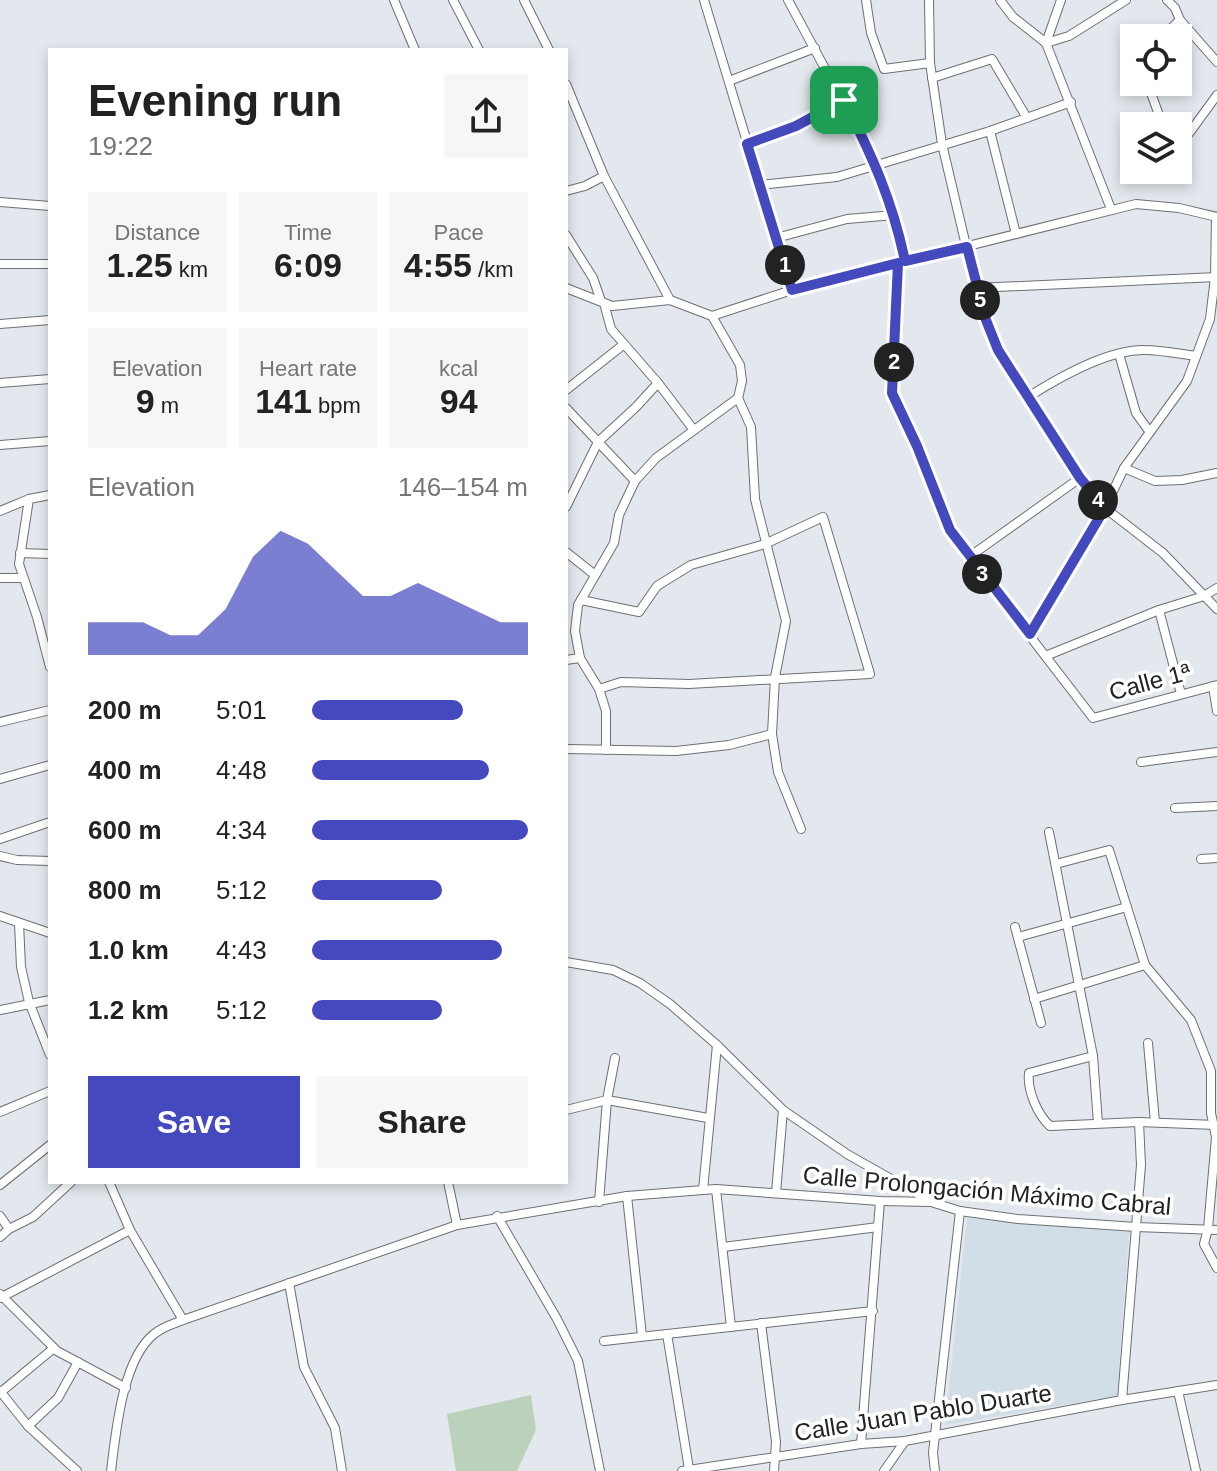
<!DOCTYPE html>
<html lang="en">
<head>
<meta charset="utf-8">
<style>
  body { margin:0; font-family:Arial,sans-serif; background:#f6f6f6; color:#222; height:100vh; display:flex; flex-direction:column; font-size:30px; white-space:nowrap }
  * { box-sizing:border-box; margin:0 }
  p { font-size:26px; color:#767676 }
  .icon { flex:none; width:44px; height:44px; fill:none; stroke:currentColor; stroke-width:2; stroke-linecap:round; stroke-linejoin:round }
  .map { position:relative; flex:1; overflow:hidden }
  .panel { position:absolute; left:48px; top:48px; width:520px; height:1136px; display:flex; flex-direction:column; background:#fff; border-radius:0px; box-shadow:0 4px 12px #0003 }
  .panel>* { flex:none }
  .fabs { position:absolute; left:1120px; top:24px; display:grid; gap:16px }
  .fabs a { display:grid; place-items:center; width:72px; height:72px; border-radius:0px; background:#fff; box-shadow:0 4px 12px #0003; font-size:40px }
  .pin { position:absolute; display:grid; place-items:center; width:68px; height:68px; color:#fff; margin:-34px; border-radius:16px; box-shadow:0 4px 12px #0006 }
  .km { position:absolute; width:40px; height:40px; margin:-20px; border-radius:50%; background:#222; color:#fff; font-size:22px; line-height:40px; text-align:center }
  .round { display:grid; place-items:center; flex:none; width:84px; height:84px; border-radius:0px; background:#f6f6f6 }
  .summary { display:flex; align-items:center; justify-content:space-between; height:136px; padding:0 40px }
  h1 { font-size:44px; font-weight:700; line-height:60px }
  .stats { display:grid; grid-template-columns:repeat(3,1fr); gap:12px; height:136px; padding:8px 40px }
  .stats div { display:grid; align-content:center; border-radius:0px; background:#f6f6f6; text-align:center }
  .stats b { font-size:34px; font-weight:700 }
  .stats small { font-size:22px; font-weight:400 }
  .stats p { font-size:22px }
  .chart { height:224px; padding:16px 40px }
  .chart p { display:flex; justify-content:space-between }
  .chart svg { width:100%; height:144px; margin-top:8px; fill:#4449be; opacity:.7 }
  .action { display:flex; gap:16px; margin-top:auto; padding:16px 40px }
  .action a { flex:1; height:92px; border-radius:0px; background:#4449be; color:#fff; font-size:32px; font-weight:700; line-height:92px; text-align:center }
  .action a+a { background:#f6f6f6; color:#222 }
  ul { padding:0 40px; list-style:none; font-size:26px }
  li { display:grid; grid-template-columns:128px 96px 1fr; align-items:center; height:60px }
  li i { height:20px; border-radius:10px; background:#4449be }
  .map>svg:first-child { display:block }
  .built { fill:#d1dde7 }
  .green { fill:#bad1bc }
  .lines { fill:none; stroke-linecap:round; stroke-linejoin:round }
  .minor-casing { stroke:#6c7075; stroke-width:10 }
  .minor { stroke:#fff; stroke-width:8 }
  .route-casing { stroke:#fff; stroke-width:16 }
  .route { stroke:#4449be; stroke-width:10 }
  .labels { text-anchor:middle; stroke-width:7; stroke-linejoin:round; paint-order:stroke }
  .street-label { font-size:24px; fill:#212324; stroke:#fff }
</style>
</head>
<body>
<div class="map">
<svg width="1217" height="1471" viewBox="0 0 1217 1471">
  <rect width="100%" height="100%" fill="#e2e8ed"/>
  <!-- built -->
  <polygon class="built" points="967,1218 1129,1232 1117,1396 945,1425"/>
  <!-- green -->
  <polygon class="green" points="531,1395 536,1430 517,1471 456,1471 447,1414"/>
  <g class="lines">
    <!-- minor casing -->
    <g class="minor-casing">
      <g id="minor">
        <polyline points="394,0 415,50"/>
        <polyline points="453,0 479,50"/>
        <polyline points="524,0 549,50"/>
        <polyline points="704,0 792,290"/>
        <polyline points="788,0 878,167 895,215 905,261"/>
        <polyline points="866,0 871,33 884,69 930,63"/>
        <polyline points="929,0 930,63 942,144 976,288 998,350 1080,478 1105,508 1163,553 1217,609"/>
        <polyline points="1000,0 1013,17 1046,43 1111,209"/>
        <polyline points="1167,0 1175,8 1180,20 1217,62"/>
        <polyline points="1161,38 1180,20"/>
        <polyline points="1046,43 1069,36 1126,0"/>
        <polyline points="1046,43 1061,0"/>
        <polyline points="932,78 992,59 1027,118"/>
        <polyline points="729,81 815,48"/>
        <polyline points="1147,82 1163,126"/>
        <polyline points="566,84 604,176 670,300"/>
        <polyline points="990,131 1016,234"/>
        <polyline points="1178,140 1182,143 1217,95"/>
        <polyline points="747,144 796,126 844,100"/>
        <polyline points="759,185 837,177 990,131 1071,102"/>
        <polyline points="566,191 585,186 604,176"/>
        <polyline points="0,202 50,206"/>
        <polyline points="566,235 593,278 601,301"/>
        <polyline points="776,238 847,219 895,215"/>
        <polyline points="898,263 892,393 917,446 950,530 969,557 1093,718 1217,685"/>
        <polyline points="0,264 50,264"/>
        <polyline points="566,288 612,306 670,300 712,316 740,365 742,381 738,398 656,458 635,481 619,515 614,543 578,605 575,631 580,658 599,689 606,711 606,750"/>
        <polyline points="976,288 1217,277"/>
        <polyline points="604,303 611,329 658,383 693,429"/>
        <polyline points="712,316 792,290 1136,204 1179,208 1217,217"/>
        <polyline points="0,324 50,320"/>
        <polyline points="1119,354 1136,413 1149,431"/>
        <polyline points="0,383 50,379"/>
        <polyline points="566,390 623,345"/>
        <path d="M1028,397C1058,378 1108,349 1145,350C1162,350 1179,354 1196,356"/>
        <polyline points="738,398 751,427 755,499 786,621 775,677 772,734 778,772 801,829"/>
        <polyline points="566,408 635,481"/>
        <polyline points="0,445 50,441"/>
        <polyline points="1124,468 1155,481 1182,480 1217,473"/>
        <polyline points="29,499 19,564 37,617 50,667"/>
        <polyline points="566,507 598,442 636,407 658,383"/>
        <polyline points="0,511 29,499 50,495"/>
        <polyline points="566,552 595,575"/>
        <polyline points="20,553 50,554"/>
        <polyline points="969,557 1080,478"/>
        <polyline points="0,578 23,578"/>
        <polyline points="581,600 639,612 657,586 691,565 765,544 823,517 870,674 689,684 621,682 599,689"/>
        <polyline points="1159,610 1181,694"/>
        <polyline points="1030,634 1105,508 1124,468 1187,381 1210,319 1215,277 1216,217"/>
        <polyline points="1048,655 1159,610 1204,596 1217,588"/>
        <polyline points="566,660 580,658"/>
        <polyline points="1213,686 1217,711"/>
        <polyline points="0,722 50,710"/>
        <polyline points="566,749 676,751 729,745 772,734"/>
        <polyline points="1141,762 1217,752"/>
        <polyline points="0,779 50,765"/>
        <polyline points="1175,808 1217,806"/>
        <polyline points="1049,832 1093,1056 1098,1123"/>
        <polyline points="0,839 50,822"/>
        <polyline points="0,856 17,860 50,861"/>
        <polyline points="1201,859 1217,858"/>
        <polyline points="1056,864 1109,850 1145,965"/>
        <polyline points="0,916 50,933"/>
        <polyline points="19,923 21,967 29,1002 50,1055"/>
        <polyline points="1015,927 1041,1023"/>
        <polyline points="1018,937 1127,907"/>
        <polyline points="566,962 613,970 640,983 670,1004 717,1045 783,1110 847,1154 930,1201"/>
        <polyline points="1034,999 1145,965 1191,1020 1211,1071 1211,1113 1216,1137 1208,1229 1204,1244 1217,1268"/>
        <polyline points="0,1010 50,1000"/>
        <polyline points="1148,1043 1155,1122"/>
        <path d="M1093,1056L1029,1073C1027,1090 1037,1114 1050,1126L1139,1122L1216,1125"/>
        <polyline points="566,1110 607,1100 708,1118"/>
        <polyline points="0,1112 50,1091"/>
        <polyline points="109,1182 130,1230 183,1320"/>
        <polyline points="448,1182 457,1225"/>
        <polyline points="0,1185 50,1145"/>
        <polyline points="716,1189 731,1327"/>
        <polyline points="703,1190 717,1045"/>
        <polyline points="776,1193 783,1110"/>
        <polyline points="627,1196 642,1336"/>
        <polyline points="599,1202 607,1100 615,1058"/>
        <polyline points="0,1216 9,1229"/>
        <polyline points="497,1216 557,1319 578,1361 600,1471"/>
        <polyline points="0,1237 9,1229 33,1217 71,1182"/>
        <polyline points="723,1247 878,1227"/>
        <polyline points="289,1283 304,1367 335,1428 342,1471"/>
        <polyline points="0,1294 57,1351 126,1388"/>
        <polyline points="0,1298 130,1230"/>
        <polyline points="761,1323 776,1442 774,1471"/>
        <polyline points="667,1334 689,1469"/>
        <polyline points="604,1341 873,1311"/>
        <polyline points="0,1391 28,1426 77,1471"/>
        <polyline points="1178,1391 1196,1471"/>
        <polyline points="1,1392 54,1348"/>
        <polyline points="1122,1400 1141,1165 1139,1122"/>
        <polyline points="28,1426 58,1398 78,1362"/>
        <polyline points="861,1444 880,1201"/>
        <path d="M111,1471C116,1432 122,1360 154,1334C162,1327 173,1324 183,1320L457,1225L627,1196L716,1189L880,1201L931,1202L960,1211L1018,1219L1136,1227L1217,1230"/>
        <polyline points="682,1471 861,1444 905,1441 1122,1400 1217,1385"/>
        <polyline points="884,1471 905,1441"/>
        <polyline points="935,1471 933,1453 960,1211"/>
      </g>
    </g>
    <!-- minor -->
    <use href="#minor" class="minor"/>
  </g>
  <g class="lines">
    <!-- route casing -->
    <g class="route-casing">
      <path id="route" d="M844,100C872,156 892,199 905,261L967,247L986,320L998,350L1080,478L1105,508L1030,634L950,530L917,446L892,393L898,263L792,290L747,144L796,126Z"/>
    </g>
    <!-- route -->
    <use href="#route" class="route"/>
  </g>
  <g class="labels">
    <!-- street labels -->
    <g class="street-label">
      <text transform="translate(1150 682) rotate(-15)" y="8">Calle 1ª</text>
      <text transform="translate(987 1191) rotate(5)" y="8">Calle Prolongación Máximo Cabral</text>
      <text transform="translate(923 1413) rotate(-9)" y="8">Calle Juan Pablo Duarte</text>
    </g>
  </g>
</svg>
<div class="fabs">
<a><svg class="icon" aria-label="locate" viewBox="0 0 24 24"><circle cx="12" cy="12" r="6"/><path d="M12 2v4M12 18v4M2 12h4M18 12h4"/></svg></a>
<a><svg class="icon" aria-label="layers" viewBox="0 0 24 24"><path d="M12 4l9 5-9 5-9-5zM3 14l9 5 9-5"/></svg></a>
</div>
<div class="pin" style="left:844px;top:100px;background:#1e9e55"><svg class="icon" aria-label="arrive" viewBox="0 0 24 24"><path d="M6 21V4h12l-3 4 3 4H6"/></svg></div>
<b class="km" style="left:785px;top:265px">1</b>
<b class="km" style="left:894px;top:362px">2</b>
<b class="km" style="left:982px;top:574px">3</b>
<b class="km" style="left:1098px;top:500px">4</b>
<b class="km" style="left:980px;top:300px">5</b>
<section class="panel">
<div class="summary"><div><h1>Evening run</h1><p>19:22</p></div><a class="round"><svg class="icon" aria-label="share" viewBox="0 0 24 24"><path d="M12 15V3M7 8l5-5 5 5M5 13v7h14v-7"/></svg></a></div>
<div class="stats">
<div><p>Distance</p><b>1.25<small> km</small></b></div>
<div><p>Time</p><b>6:09</b></div>
<div><p>Pace</p><b>4:55<small> /km</small></b></div>
</div>
<div class="stats">
<div><p>Elevation</p><b>9<small> m</small></b></div>
<div><p>Heart rate</p><b>141<small> bpm</small></b></div>
<div><p>kcal</p><b>94</b></div>
</div>
<div class="chart"><p><span>Elevation</span>146–154 m</p>
<svg viewBox="0 0 160 44" preserveAspectRatio="none"><path d="M0 44V34L10 34L20 34L30 38L40 38L50 30L60 14L70 6L80 10L90 18L100 26L110 26L120 22L130 26L140 30L150 34L160 34V44z"/></svg>
</div>
<ul>
<li><b>200 m</b>5:01<i style="width:70%"></i></li>
<li><b>400 m</b>4:48<i style="width:82%"></i></li>
<li><b>600 m</b>4:34<i style="width:100%"></i></li>
<li><b>800 m</b>5:12<i style="width:60%"></i></li>
<li><b>1.0 km</b>4:43<i style="width:88%"></i></li>
<li><b>1.2 km</b>5:12<i style="width:60%"></i></li>
</ul>
<div class="action"><a>Save</a><a>Share</a></div>
</section>
</div>
</body>
</html>
